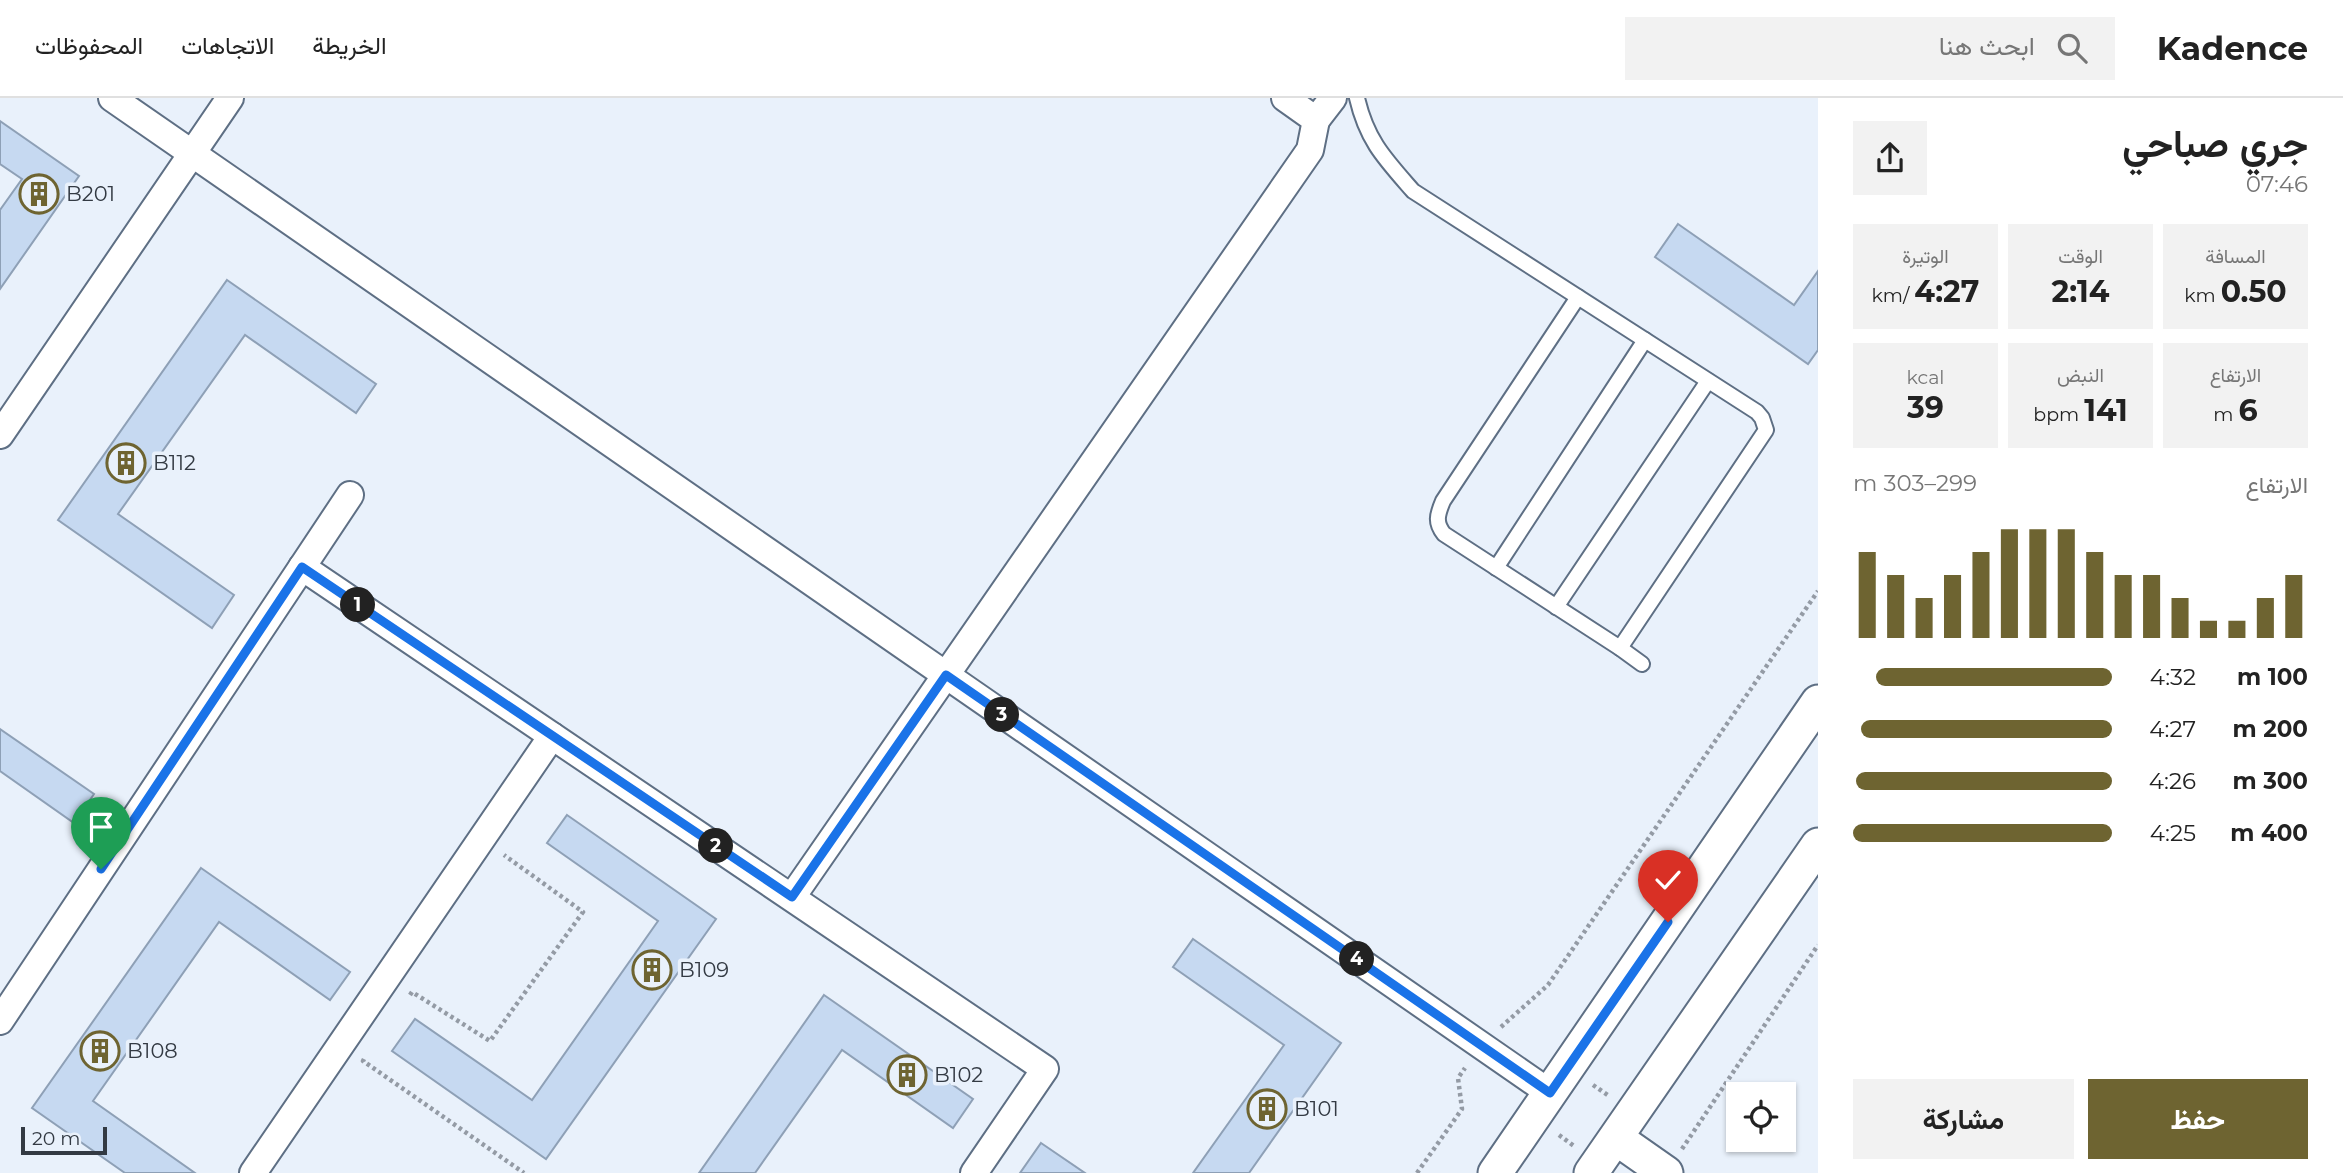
<!DOCTYPE html>
<html lang="ar">
<head>
<meta charset="utf-8">
<style>
  body { margin:0; font-family:Montserrat,Vazirmatn,sans-serif; background:#f2f2f2; color:#222; direction:rtl; height:100vh; display:flex; flex-direction:column; font-size:26px; white-space:nowrap }
  * { box-sizing:border-box; margin:0 }
  p { font-size:23px; color:#767676 }
  .icon { flex:none; width:38px; height:38px; fill:none; stroke:currentColor; stroke-width:2; stroke-linecap:round; stroke-linejoin:round }
  .map { position:relative; flex:1; overflow:hidden; direction:ltr }
  .details { display:flex; flex-direction:column; background:#fff; width:525px }
  .details>* { flex:none }
  .buttons { position:absolute; left:1726px; top:984px; display:grid; gap:14px }
  .buttons a { display:grid; place-items:center; width:70px; height:70px; border-radius:0px; background:#fff; box-shadow:0 2px 5px #0004; font-size:35px }
  .scale { position:absolute; left:21px; bottom:18px; width:86px; box-sizing:border-box; padding-left:7px; border:4px solid #333a43; border-top:0; font-size:19px; line-height:24px; white-space:nowrap; color:#333a43; -webkit-text-stroke:5px #e9f1fb; paint-order:stroke }
  .pin { position:absolute; display:grid; place-items:center; width:60px; height:60px; color:#fff; margin:-72px -30px; border-radius:50% 50% 50% 0; rotate:-45deg; box-shadow:0 0 7px #0007 }
  .pin .icon { rotate:45deg }
  .km { position:absolute; width:35px; height:35px; margin:-18px; border-radius:50%; background:#222; color:#fff; font-size:19px; line-height:35px; text-align:center }
  .round { display:grid; place-items:center; flex:none; width:74px; height:74px; border-radius:0px; background:#f2f2f2 }
  .headline { display:flex; align-items:center; justify-content:space-between; height:119px; padding:0 35px }
  h1 { font-size:38px; font-weight:700; line-height:52px }
  .stats { display:grid; grid-template-columns:repeat(3,1fr); gap:10px; height:119px; padding:7px 35px }
  .stats div { display:grid; align-content:center; border-radius:0px; background:#f2f2f2; text-align:center }
  .stats b { font-size:30px; font-weight:700 }
  .stats small { font-size:19px; font-weight:400 }
  .stats p { font-size:19px }
  .chart { height:196px; padding:14px 35px }
  .chart p { display:flex; justify-content:space-between }
  .chart svg { width:100%; height:126px; margin-top:7px; stroke:#6e6431; stroke-width:6 }
  .action { display:flex; gap:14px; margin-top:auto; padding:14px 35px }
  .action a { flex:1; height:80px; border-radius:0px; background:#6e6431; color:#fff; font-size:28px; font-weight:700; line-height:80px; text-align:center }
  .action a+a { background:#f2f2f2; color:#222 }
  ul { padding:0 35px; list-style:none; font-size:23px }
  li { display:grid; grid-template-columns:112px 84px 1fr; align-items:center; height:52px }
  li i { height:18px; border-radius:9px; background:#6e6431 }
  header { display:flex; align-items:center; gap:42px; box-sizing:border-box; height:98px; padding:0 35px; background:#fff; border-bottom:2px solid #e0e0e0 }
  header strong { font-size:33px }
  nav { display:flex; gap:38px; margin-inline-start:auto; font-size:24px }
  .search { width:490px; height:63px; background:#f2f2f2; display:flex; align-items:center; gap:18px; box-sizing:border-box; padding:0 24px; border-radius:0px; color:#767676; font-size:26px }
  main { display:flex; flex:1; min-height:0 }
  .map>svg:first-child { display:block }
  .building { fill:#c6d9f1; stroke:#8ea0b6; stroke-width:2 }
  .lines { fill:none; stroke-linecap:round; stroke-linejoin:round }
  .service-casing { stroke:#5e6f84; stroke-width:18 }
  .minor-casing { stroke:#5e6f84; stroke-width:30 }
  .tertiary-casing { stroke:#5e6f84; stroke-width:37 }
  .path { stroke:#949ba5; stroke-width:4.5; stroke-dasharray:3.5 3.5; stroke-linecap:butt }
  .service { stroke:#fff; stroke-width:14 }
  .minor { stroke:#fff; stroke-width:26 }
  .tertiary { stroke:#fff; stroke-width:33 }
  .route-casing { stroke:#fff; stroke-width:14 }
  .route { stroke:#1a73e8; stroke-width:9 }
  .labels { text-anchor:middle; stroke-width:7; stroke-linejoin:round; paint-order:stroke }
  .poi-label { font-size:21px; fill:#333a43; stroke:#e9f1fb; text-anchor:start }
</style>
</head>
<body>
<header>
<strong>Kadence</strong>
<div class="search"><svg class="icon" aria-label="search" viewBox="0 0 24 24"><circle cx="10" cy="10" r="6"/><path d="M15 15l6 6"/></svg>ابحث هنا</div>
<nav><a>الخريطة</a><a>الاتجاهات</a><a>المحفوظات</a></nav>
</header>
<main>
<section class="details">
<div class="headline"><div><h1>جري صباحي</h1><p>07:46</p></div><a class="round"><svg class="icon" aria-label="share" viewBox="0 0 24 24"><path d="M12 15V3M7 8l5-5 5 5M5 13v7h14v-7"/></svg></a></div>
<div class="stats">
<div><p>المسافة</p><b>0.50<small> km</small></b></div>
<div><p>الوقت</p><b>2:14</b></div>
<div><p>الوتيرة</p><b>4:27<small> /km</small></b></div>
</div>
<div class="stats">
<div><p>الارتفاع</p><b>6<small> m</small></b></div>
<div><p>النبض</p><b>141<small> bpm</small></b></div>
<div><p>kcal</p><b>39</b></div>
</div>
<div class="chart"><p><span>الارتفاع</span>299–303 m</p>
<svg viewBox="0 0 160 44" preserveAspectRatio="none"><path d="M5 44V14M15 44V22M25 44V30M35 44V22M45 44V14M55 44V6M65 44V6M75 44V6M85 44V14M95 44V22M105 44V22M115 44V30M125 44V38M135 44V38M145 44V30M155 44V22"/></svg>
</div>
<ul>
<li><b>100 m</b>4:32<i style="width:91%"></i></li>
<li><b>200 m</b>4:27<i style="width:97%"></i></li>
<li><b>300 m</b>4:26<i style="width:99%"></i></li>
<li><b>400 m</b>4:25<i style="width:100%"></i></li>
</ul>
<div class="action"><a>حفظ</a><a>مشاركة</a></div>
</section>
<div class="map">
<svg width="1818" height="1075" viewBox="0 0 1818 1075">
  <rect width="100%" height="100%" fill="#e9f1fb"/>
  <!-- building -->
  <g class="building">
    <polygon points="0,23 79,78 0,191 0,112 22,81 0,66"/>
    <polygon points="1678,126 1794,207 1818,173 1818,252 1808,266 1655,159"/>
    <polygon points="227,182 376,286 356,315 245,237 118,416 234,497 212,530 58,422"/>
    <polygon points="0,631 94,696 74,725 0,673"/>
    <polygon points="567,717 716,821 546,1061 392,953 415,921 532,1002 658,823 547,745"/>
    <polygon points="201,770 350,874 330,902 219,824 93,1003 195,1075 125,1075 32,1010"/>
    <polygon points="1193,841 1341,945 1249,1075 1193,1075 1284,947 1173,869"/>
    <polygon points="824,897 973,1001 953,1030 842,952 755,1075 699,1075"/>
    <polygon points="1041,1045 1085,1075 1020,1075"/>
  </g>
  <g class="lines">
    <!-- service casing -->
    <g class="service-casing">
      <g id="service">
        <path d="M1357,0C1367,43 1385,61 1413,93L1757,314L1762,320L1766,332L1620,550"/>
        <path d="M1578,199L1443,403C1437,417 1435,425 1444,436L1620,550L1642,566"/>
        <polyline points="1496,470 1645,242"/>
        <polyline points="1556,509 1708,283"/>
      </g>
    </g>
    <!-- minor casing -->
    <g class="minor-casing">
      <g id="minor">
        <polyline points="112,0 1550,995"/>
        <polyline points="1316,22 1333,0"/>
        <polyline points="0,337 230,0"/>
        <polyline points="302,469 1045,971 974,1075"/>
        <polyline points="792,799 1310,52 1316,22 1285,0"/>
        <polyline points="0,923 350,397"/>
        <polyline points="253,1075 552,638"/>
      </g>
    </g>
    <!-- tertiary casing -->
    <g class="tertiary-casing">
      <g id="tertiary">
        <polyline points="1616,1040 1666,1075"/>
        <polyline points="1495,1075 1818,604"/>
        <polyline points="1591,1075 1818,747"/>
      </g>
    </g>
    <!-- path -->
    <g class="path">
      <polyline points="410,897 412,894 490,943 583,814 504,757"/>
      <polyline points="1501,929 1548,887 1818,493"/>
      <polyline points="364,961 363,963 524,1075"/>
      <polyline points="1593,987 1609,998"/>
      <polyline points="1559,1037 1574,1048"/>
      <polyline points="1682,1051 1818,847"/>
      <polyline points="1417,1075 1462,1011 1458,980 1465,970"/>
    </g>
    <!-- service -->
    <use href="#service" class="service"/>
    <!-- minor -->
    <use href="#minor" class="minor"/>
    <!-- tertiary -->
    <use href="#tertiary" class="tertiary"/>
  </g>
  <g class="lines">
    <!-- route casing -->
    <g class="route-casing">
      <polyline id="route" points="101,771 302,469 792,799 946,577 1550,995 1668,824"/>
    </g>
    <!-- route -->
    <use href="#route" class="route"/>
  </g>
  <!-- icons -->
  <defs>
    <g id="building-ring" transform="scale(2.0125)"><circle r="9.5" fill="#e9f1fb" stroke="#6e6431" stroke-width="1.5"/><path d="M-4-6H4V6H1V3H-1V6H-4ZM-2.5-4.3h1.7v1.8h-1.7ZM.8-4.3h1.7v1.8H.8ZM-2.5-1h1.7V.8h-1.7ZM.8-1h1.7V.8H.8Z" fill="#6e6431"/></g>
  </defs>
  <g fill-rule="evenodd">
    <use href="#building-ring" x="39" y="96"/>
    <use href="#building-ring" x="126" y="365"/>
    <use href="#building-ring" x="652" y="872"/>
    <use href="#building-ring" x="100" y="953"/>
    <use href="#building-ring" x="907" y="977"/>
    <use href="#building-ring" x="1267" y="1011"/>
  </g>
  <g class="labels">
    <!-- poi labels -->
    <g class="poi-label">
      <text x="66" y="103">B201</text>
      <text x="153" y="372">B112</text>
      <text x="679" y="879">B109</text>
      <text x="127" y="960">B108</text>
      <text x="934" y="984">B102</text>
      <text x="1294" y="1018">B101</text>
    </g>
  </g>
</svg>
<div class="buttons">
<a><svg class="icon" aria-label="locate" viewBox="0 0 24 24"><circle cx="12" cy="12" r="6"/><path d="M12 2v4M12 18v4M2 12h4M18 12h4"/></svg></a>
</div>
<div class="scale">20 m</div>
<div class="pin" style="left:101px;top:771px;background:#1e9e55"><svg class="icon" aria-label="arrive" viewBox="0 0 24 24"><path d="M6 21V4h12l-3 4 3 4H6"/></svg></div>
<div class="pin" style="left:1668px;top:824px;background:#d93025"><svg class="icon" aria-label="check" viewBox="0 0 24 24"><path d="M5 12l5 5 9-10"/></svg></div>
<b class="km" style="left:358px;top:507px">1</b>
<b class="km" style="left:716px;top:748px">2</b>
<b class="km" style="left:1002px;top:617px">3</b>
<b class="km" style="left:1357px;top:861px">4</b>
</div>
</main>
</body>
</html>
